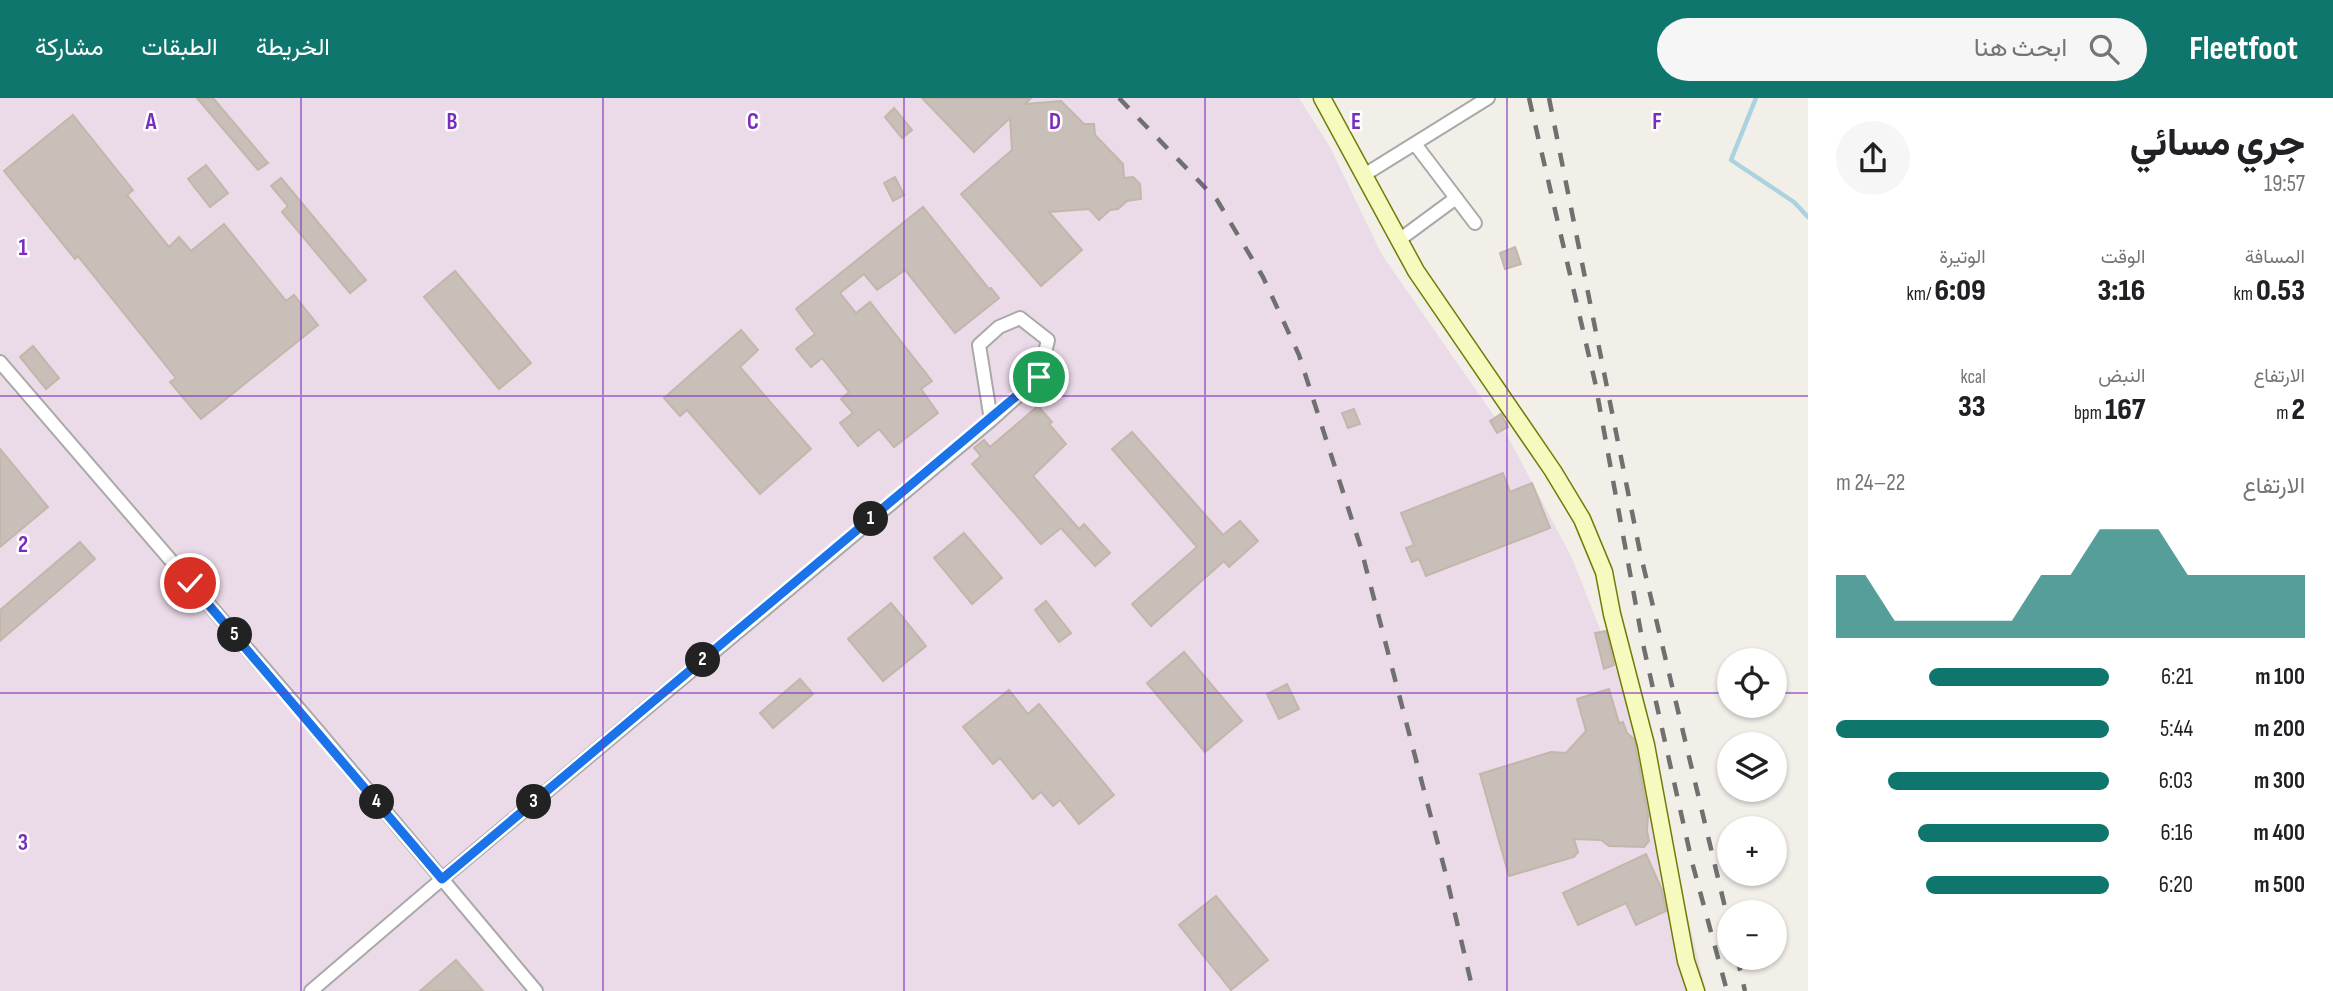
<!DOCTYPE html>
<html lang="ar">
<head>
<meta charset="utf-8">
<style>
  body { margin:0; font-family:"Sofia Sans Condensed",Vazirmatn,sans-serif; background:#f6f6f6; color:#202124; direction:rtl; height:100vh; display:flex; flex-direction:column; font-size:26px; white-space:nowrap }
  * { box-sizing:border-box; margin:0 }
  p { font-size:23px; color:#757577 }
  .icon { flex:none; width:38px; height:38px; fill:none; stroke:currentColor; stroke-width:2; stroke-linecap:round; stroke-linejoin:round }
  .map { position:relative; flex:1; overflow:hidden; direction:ltr }
  .panel { display:flex; flex-direction:column; background:#fff; width:525px }
  .panel>* { flex:none }
  .controls { position:absolute; left:1717px; top:550px; display:grid; gap:14px }
  .controls a { display:grid; place-items:center; width:70px; height:70px; border-radius:50%; background:#fff; box-shadow:0 2px 5px #0004; font-size:35px }
  .pin { position:absolute; display:grid; place-items:center; width:60px; height:60px; color:#fff; margin:-30px; border:4px solid #fff; border-radius:50%; box-shadow:0 2px 7px #0007 }
  .km { position:absolute; width:35px; height:35px; margin:-18px; border-radius:50%; background:#222; color:#fff; font-size:19px; line-height:35px; text-align:center }
  .round { display:grid; place-items:center; flex:none; width:74px; height:74px; border-radius:37px; background:#f6f6f6 }
  .headline { display:flex; align-items:center; justify-content:space-between; height:119px; padding:0 28px }
  h1 { font-size:38px; font-weight:800; line-height:52px }
  .figures { display:grid; grid-template-columns:repeat(3,1fr); gap:10px; height:119px; padding:7px 28px }
  .figures div { display:grid; align-content:center }
  .figures b { font-size:30px; font-weight:800 }
  .figures small { font-size:19px; font-weight:400 }
  .figures p { font-size:19px }
  .chart { height:196px; padding:14px 28px }
  .chart p { display:flex; justify-content:space-between }
  .chart svg { width:100%; height:126px; margin-top:7px; fill:#0f766e; opacity:.7 }
  ul { padding:0 28px; list-style:none; font-size:23px }
  li { display:grid; grid-template-columns:112px 84px 1fr; align-items:center; height:52px }
  li i { height:18px; border-radius:9px; background:#0f766e }
  header { display:flex; align-items:center; gap:42px; box-sizing:border-box; height:98px; padding:0 35px; background:#0f766e; color:#fff }
  header strong { font-size:33px }
  nav { display:flex; gap:38px; margin-inline-start:auto; font-size:24px }
  .search { width:490px; height:63px; background:#f6f6f6; display:flex; align-items:center; gap:18px; box-sizing:border-box; padding:0 24px; border-radius:38px; color:#757577; font-size:26px }
  main { display:flex; flex:1; min-height:0 }
  .map>svg:first-child { display:block }
  .industrial { fill:#ebdbe8 }
  .lines { fill:none; stroke-linecap:round; stroke-linejoin:round }
  .stream { stroke:#aad3df; stroke-width:4.5 }
  .building { fill:#c7bfb8; stroke:#c4b6ab; stroke-width:2 }
  .street-casing { stroke:#a9a9a9; stroke-width:16 }
  .secondary-casing { stroke:#707d05; stroke-width:19 }
  .street { stroke:#fff; stroke-width:12 }
  .secondary { stroke:#f7fabf; stroke-width:16 }
  .rail { stroke:#707070; stroke-width:4.5; stroke-dasharray:14 14; stroke-linecap:butt }
  .route-casing { stroke:#fff; stroke-width:14 }
  .route { stroke:#1a73e8; stroke-width:9 }
  .grid { fill:none; stroke:#7b2cbf; stroke-width:2; stroke-opacity:0.55 }
  .grid-label { font-size:23px; text-anchor:middle; font-weight:bold; fill:#7b2cbf; stroke:#fff; stroke-width:5; stroke-linejoin:round; paint-order:stroke }
</style>
</head>
<body>
<header>
<strong>Fleetfoot</strong>
<div class="search"><svg class="icon" aria-label="search" viewBox="0 0 24 24"><circle cx="10" cy="10" r="6"/><path d="M15 15l6 6"/></svg>ابحث هنا</div>
<nav><a>الخريطة</a><a>الطبقات</a><a>مشاركة</a></nav>
</header>
<main>
<section class="panel">
<div class="headline"><div><h1>جري مسائي</h1><p>19:57</p></div><a class="round"><svg class="icon" aria-label="share" viewBox="0 0 24 24"><path d="M12 15V3M7 8l5-5 5 5M5 13v7h14v-7"/></svg></a></div>
<div class="figures">
<div><p>المسافة</p><b>0.53<small> km</small></b></div>
<div><p>الوقت</p><b>3:16</b></div>
<div><p>الوتيرة</p><b>6:09<small> /km</small></b></div>
</div>
<div class="figures">
<div><p>الارتفاع</p><b>2<small> m</small></b></div>
<div><p>النبض</p><b>167<small> bpm</small></b></div>
<div><p>kcal</p><b>33</b></div>
</div>
<div class="chart"><p><span>الارتفاع</span>22–24 m</p>
<svg viewBox="0 0 160 44" preserveAspectRatio="none"><path d="M0 44V22L10 22L20 38L30 38L40 38L50 38L60 38L70 22L80 22L90 6L100 6L110 6L120 22L130 22L140 22L150 22L160 22V44z"/></svg>
</div>
<ul>
<li><b>100 m</b>6:21<i style="width:66%"></i></li>
<li><b>200 m</b>5:44<i style="width:100%"></i></li>
<li><b>300 m</b>6:03<i style="width:81%"></i></li>
<li><b>400 m</b>6:16<i style="width:70%"></i></li>
<li><b>500 m</b>6:20<i style="width:67%"></i></li>
</ul>
</section>
<div class="map">
<svg width="1808" height="893" viewBox="0 0 1808 893">
  <rect width="100%" height="100%" fill="#f2efe9"/>
  <!-- industrial -->
  <polygon class="industrial" points="0,0 1299,0 1330,49 1382,157 1506,335 1572,460 1646,647 1706,893 0,893"/>
  <g class="lines">
    <!-- stream -->
    <polyline class="stream" points="1756,0 1731,62 1794,104 1808,119"/>
  </g>
  <!-- building -->
  <g class="building">
    <polygon points="197,0 213,0 268,65 258,72"/>
    <polygon points="922,0 1031,0 1025,6 1061,3 1084,26 1094,26 1095,37 1123,66 1124,80 1133,79 1140,86 1141,101 1127,103 1118,111 1110,112 1099,122 1089,111 1049,114 1082,152 1041,188 961,96 1012,52 1010,20 974,54"/>
    <polygon points="894,10 912,32 902,40 885,19"/>
    <polygon points="73,17 133,92 127,97 169,149 179,139 191,153 224,126 286,203 294,197 318,227 201,321 170,284 176,280 78,158 75,161 4,73"/>
    <polygon points="206,67 228,95 210,109 188,81"/>
    <polygon points="895,79 904,97 893,103 884,85"/>
    <polygon points="281,80 366,182 350,195 282,114 288,108 271,88"/>
    <polygon points="923,109 989,191 991,190 999,200 955,235 905,172 877,192 864,176 840,195 856,215 870,204 932,283 921,291 938,315 894,349 879,331 858,348 840,325 853,315 841,301 849,294 822,260 811,269 796,251 815,236 796,211"/>
    <polygon points="1515,149 1521,166 1505,171 1500,155"/>
    <polygon points="455,173 531,265 499,291 424,199"/>
    <polygon points="741,232 758,252 740,269 811,351 760,396 687,312 680,318 664,300"/>
    <polygon points="33,248 59,280 46,291 20,259"/>
    <polygon points="1038,308 1052,324 1049,326 1066,346 1033,378 1079,431 1084,426 1110,455 1095,468 1061,430 1041,446 972,366 981,358 974,350 984,342 990,349"/>
    <polygon points="1354,311 1360,326 1348,330 1342,315"/>
    <polygon points="1501,316 1508,329 1497,335 1490,323"/>
    <polygon points="1132,334 1223,437 1240,423 1258,443 1229,469 1224,463 1151,528 1132,506 1197,449 1112,351"/>
    <polygon points="0,351 48,409 0,449"/>
    <polygon points="1503,375 1510,394 1532,385 1550,430 1426,478 1419,461 1412,464 1406,450 1414,447 1401,415"/>
    <polygon points="964,435 1002,480 972,506 934,460"/>
    <polygon points="80,444 95,461 0,543 0,512"/>
    <polygon points="1046,503 1071,535 1059,544 1035,512"/>
    <polygon points="891,505 926,548 883,583 848,541"/>
    <polygon points="1606,533 1614,567 1604,571 1595,535"/>
    <polygon points="1184,554 1242,623 1205,654 1147,585"/>
    <polygon points="800,581 813,596 773,630 760,615"/>
    <polygon points="1287,586 1299,611 1279,621 1267,596"/>
    <polygon points="1609,591 1619,625 1623,624 1627,635 1634,641 1648,717 1647,733 1649,743 1644,749 1609,748 1601,742 1574,741 1578,754 1574,759 1509,778 1480,676 1551,654 1566,655 1586,633 1577,601"/>
    <polygon points="1009,592 1028,616 1039,606 1114,697 1079,726 1060,702 1053,708 1041,694 1033,701 1000,660 993,666 963,629"/>
    <polygon points="1646,756 1662,792 1666,813 1636,827 1626,805 1578,827 1563,795"/>
    <polygon points="1216,798 1268,862 1231,892 1179,827"/>
    <polygon points="456,862 483,893 420,893"/>
  </g>
  <g class="lines">
    <!-- street casing -->
    <g class="street-casing">
      <g id="street">
        <polyline points="1415,46 1475,125"/>
        <polyline points="1364,77 1488,0"/>
        <polyline points="1399,142 1456,100"/>
        <polyline points="0,264 317,632 536,893"/>
        <polyline points="311,893 442,781 991,322 1039,279 1048,242 1020,220 999,229 979,247 991,322"/>
      </g>
    </g>
    <!-- secondary casing -->
    <g class="secondary-casing">
      <polyline id="secondary" points="1322,0 1416,173 1553,373 1582,421 1604,474 1612,516 1646,647 1686,863 1696,893"/>
    </g>
    <!-- street -->
    <use href="#street" class="street"/>
    <!-- secondary -->
    <use href="#secondary" class="secondary"/>
    <!-- rail -->
    <g class="rail">
      <polyline points="1119,0 1217,102 1263,179 1299,257 1360,447 1445,773 1473,893"/>
      <polyline points="1529,0 1595,284 1643,546 1692,764 1727,893"/>
      <polyline points="1549,0 1640,454 1729,826"/>
      <polyline points="1737,859 1745,893"/>
    </g>
  </g>
  <g class="lines">
    <!-- route casing -->
    <g class="route-casing">
      <polyline id="route" points="190,485 442,781 1039,279"/>
    </g>
    <!-- route -->
    <use href="#route" class="route"/>
  </g>
  <!-- grid -->
  <path class="grid" d="M301,0V893M603,0V893M904,0V893M1205,0V893M1507,0V893M0,298H1808M0,595H1729M1774,595H1808"/>
  <g class="grid-label">
    <text x="151" y="31">A</text>
    <text x="452" y="31">B</text>
    <text x="753" y="31">C</text>
    <text x="1055" y="31">D</text>
    <text x="1356" y="31">E</text>
    <text x="1657" y="31">F</text>
    <text x="23" y="157">1</text>
    <text x="23" y="454">2</text>
    <text x="23" y="752">3</text>
  </g>
</svg>
<div class="controls">
<a><svg class="icon" aria-label="locate" viewBox="0 0 24 24"><circle cx="12" cy="12" r="6"/><path d="M12 2v4M12 18v4M2 12h4M18 12h4"/></svg></a>
<a><svg class="icon" aria-label="layers" viewBox="0 0 24 24"><path d="M12 4l9 5-9 5-9-5zM3 14l9 5 9-5"/></svg></a>
<a>+</a>
<a>−</a>
</div>
<div class="pin" style="left:1039px;top:279px;background:#1e9e55"><svg class="icon" aria-label="arrive" viewBox="0 0 24 24"><path d="M6 21V4h12l-3 4 3 4H6"/></svg></div>
<div class="pin" style="left:190px;top:485px;background:#d93025"><svg class="icon" aria-label="check" viewBox="0 0 24 24"><path d="M5 12l5 5 9-10"/></svg></div>
<b class="km" style="left:871px;top:421px">1</b>
<b class="km" style="left:703px;top:562px">2</b>
<b class="km" style="left:534px;top:704px">3</b>
<b class="km" style="left:377px;top:704px">4</b>
<b class="km" style="left:235px;top:537px">5</b>
</div>
</main>
</body>
</html>
